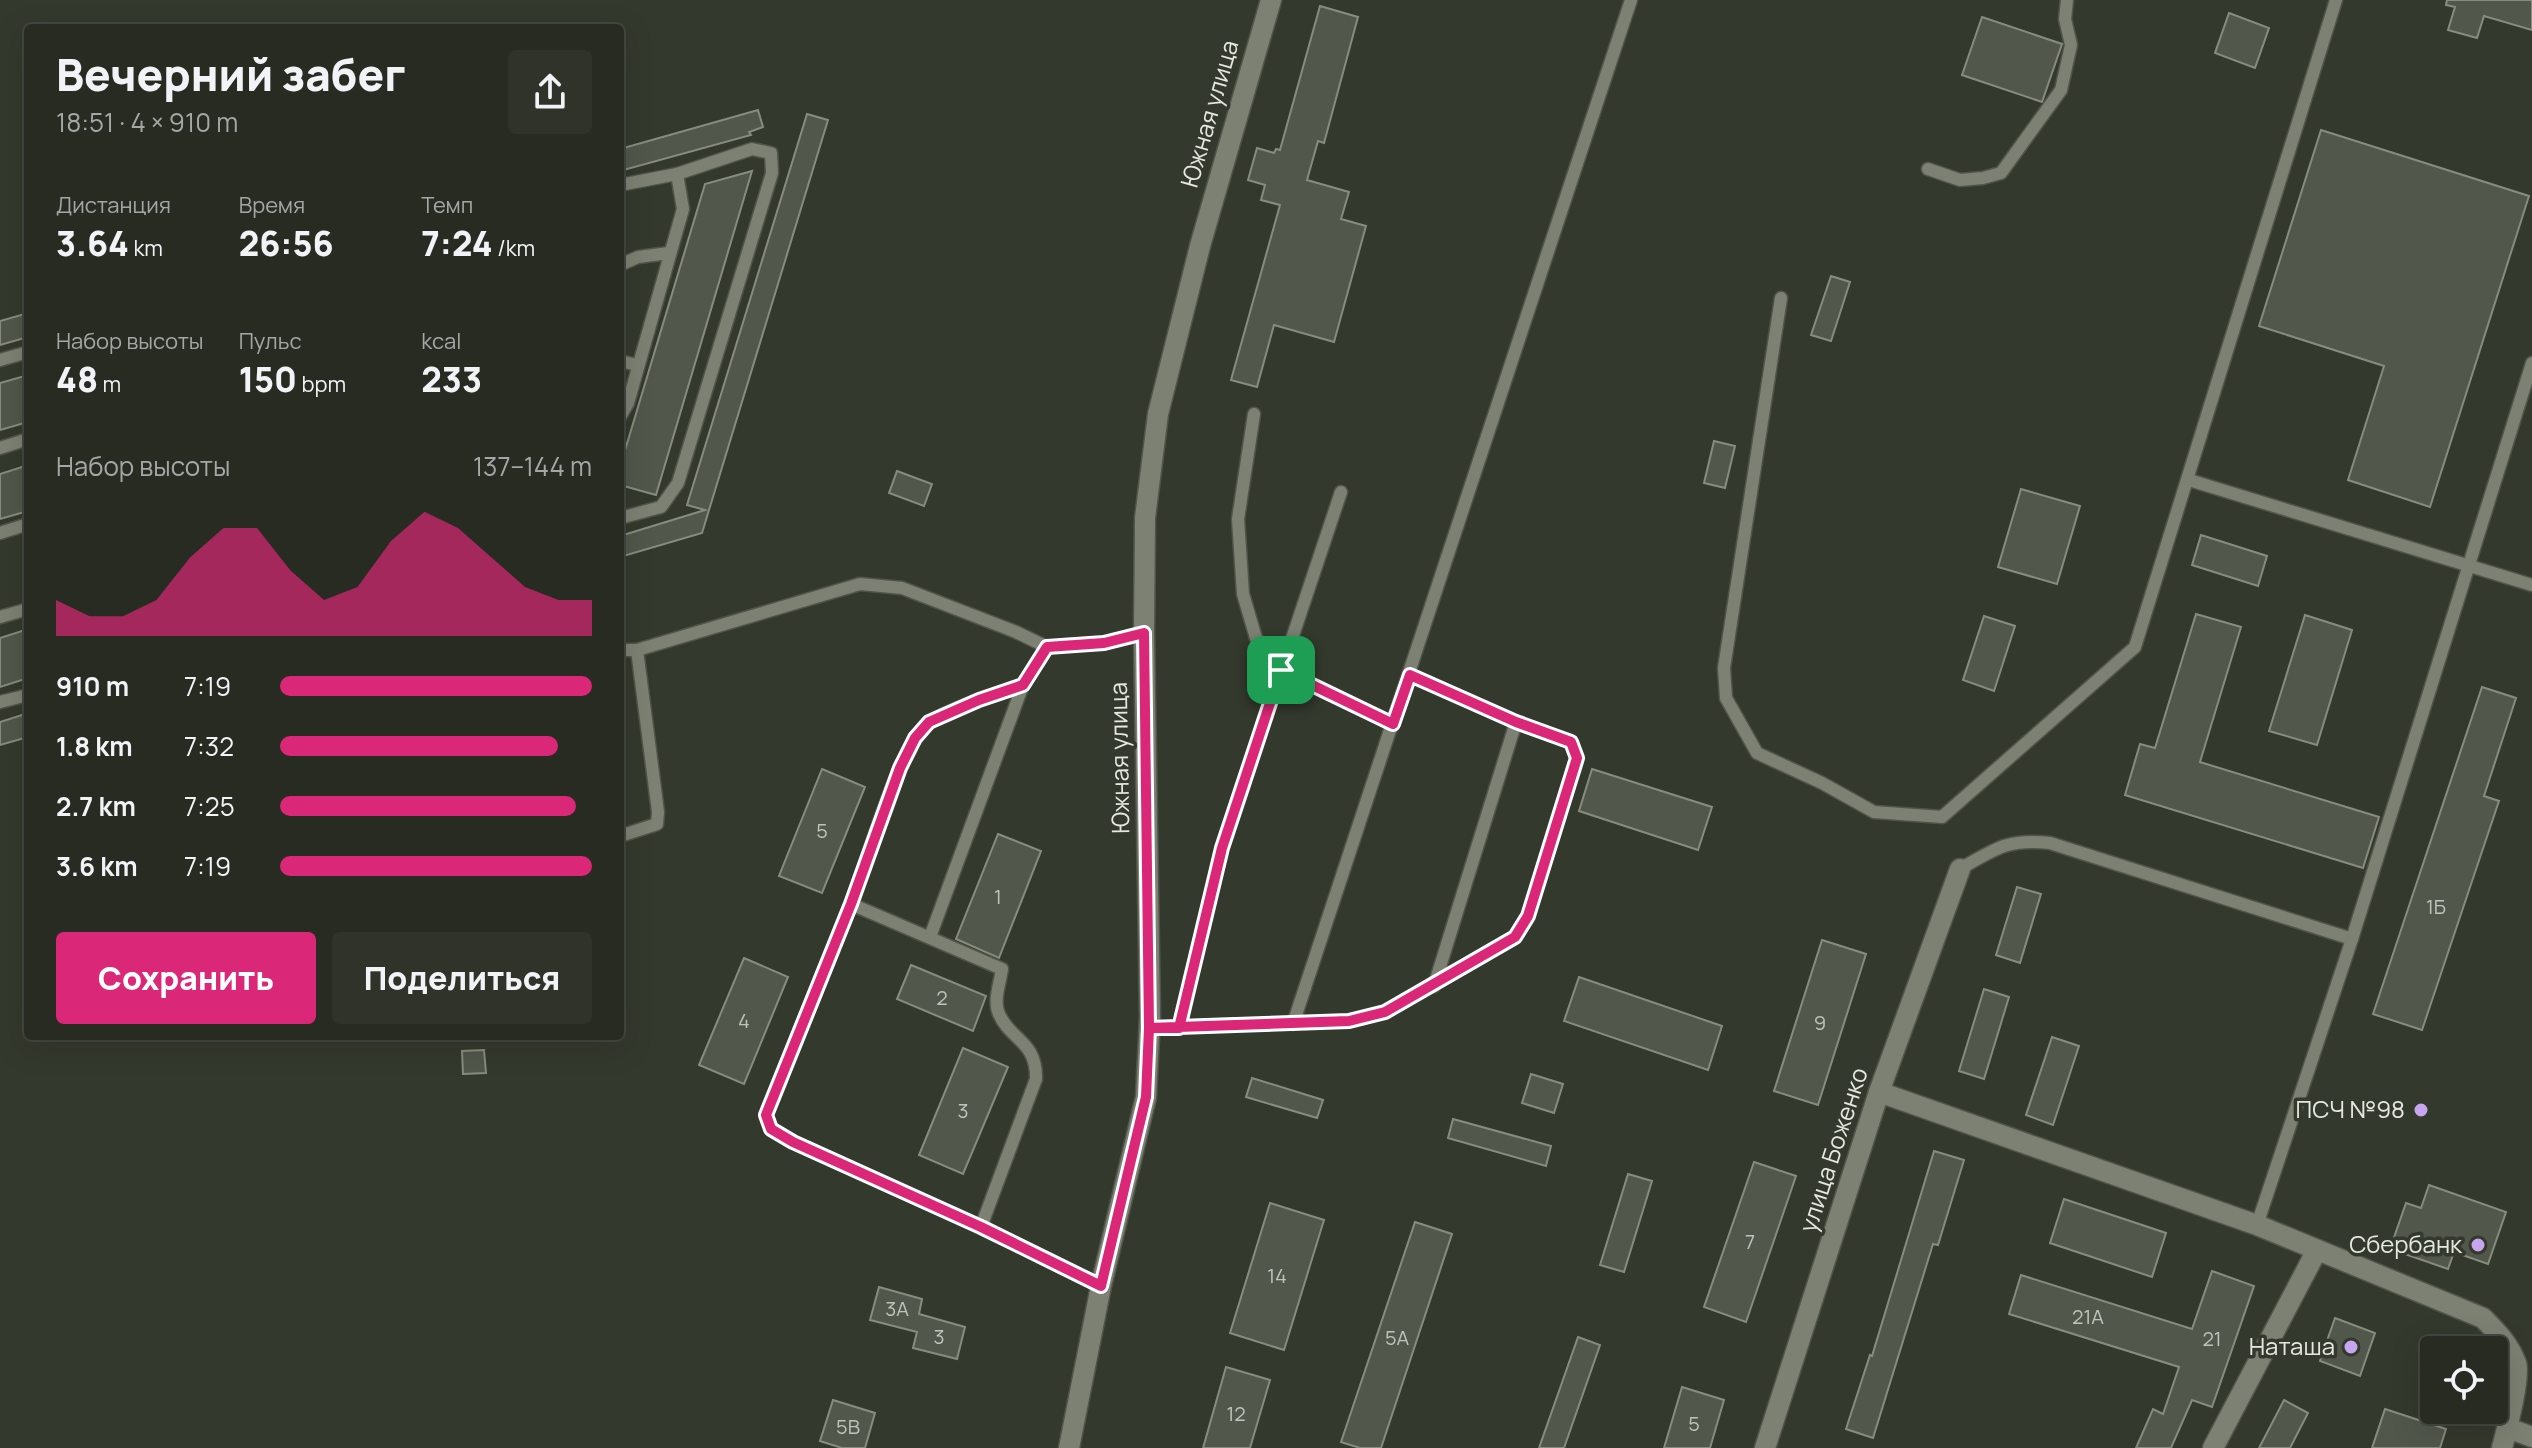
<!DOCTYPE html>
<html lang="ru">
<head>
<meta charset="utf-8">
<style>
  body { margin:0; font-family:Manrope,sans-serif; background:#2f332a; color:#f1f3f6; height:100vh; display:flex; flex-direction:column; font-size:30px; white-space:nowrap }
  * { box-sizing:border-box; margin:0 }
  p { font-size:26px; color:#a4a7a5 }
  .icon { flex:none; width:44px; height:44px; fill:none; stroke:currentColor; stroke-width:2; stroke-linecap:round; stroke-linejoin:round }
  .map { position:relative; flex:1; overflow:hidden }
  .side { position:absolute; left:24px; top:24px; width:600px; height:1016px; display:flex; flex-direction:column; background:#272b22; border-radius:8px; box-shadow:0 8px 32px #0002,0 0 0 2px #434740 }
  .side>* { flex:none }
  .buttons { position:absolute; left:2420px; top:1336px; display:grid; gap:16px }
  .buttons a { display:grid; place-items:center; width:88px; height:88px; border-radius:8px; background:#272b22; box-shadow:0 8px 32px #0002,0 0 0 2px #434740; font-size:40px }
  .pin { position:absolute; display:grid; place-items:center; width:68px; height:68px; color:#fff; margin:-34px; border-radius:16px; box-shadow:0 4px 12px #0006 }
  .round { display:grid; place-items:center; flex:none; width:84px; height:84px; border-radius:8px; background:#2f332a }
  .summary { display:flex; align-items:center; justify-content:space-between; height:136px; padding:0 32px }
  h1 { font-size:44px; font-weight:800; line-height:60px }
  .stats { display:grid; grid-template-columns:repeat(3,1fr); gap:12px; height:136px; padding:8px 32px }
  .stats div { display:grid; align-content:center }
  .stats b { font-size:34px; font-weight:800 }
  .stats small { font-size:22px; font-weight:400 }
  .stats p { font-size:22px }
  .chart { height:224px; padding:16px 32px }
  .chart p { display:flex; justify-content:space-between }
  .chart svg { width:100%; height:144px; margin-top:8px; fill:#db2777; opacity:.7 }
  .primary-button { display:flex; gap:16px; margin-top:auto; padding:16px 32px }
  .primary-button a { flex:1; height:92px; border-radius:8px; background:#db2777; color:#fff; font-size:32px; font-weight:800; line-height:92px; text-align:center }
  .primary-button a+a { background:#2f332a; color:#f1f3f6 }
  ul { padding:0 32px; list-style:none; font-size:26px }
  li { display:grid; grid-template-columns:128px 96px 1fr; align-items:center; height:60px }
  li i { height:20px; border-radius:10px; background:#db2777 }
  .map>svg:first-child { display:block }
  .building { fill:#51574a; stroke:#868c7e; stroke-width:2 }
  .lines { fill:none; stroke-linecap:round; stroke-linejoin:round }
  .service-casing { stroke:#50544a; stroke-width:15 }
  .minor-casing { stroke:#50544a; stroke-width:23 }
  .service { stroke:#7c8173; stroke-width:12 }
  .minor { stroke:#7c8173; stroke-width:20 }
  .route-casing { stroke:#fff; stroke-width:16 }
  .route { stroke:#db2777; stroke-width:10 }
  .poi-dot { fill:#c8a6ef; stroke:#34392d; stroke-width:3 }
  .labels { text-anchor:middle; stroke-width:7; stroke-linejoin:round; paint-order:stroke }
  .number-label { font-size:20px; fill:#bfc4ba }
  .street-label { font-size:24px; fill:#e4e8e0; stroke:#34392d }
  .poi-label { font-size:24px; fill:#e4e8e0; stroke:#34392d; text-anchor:end }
</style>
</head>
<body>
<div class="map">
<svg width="2532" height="1448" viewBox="0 0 2532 1448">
  <rect width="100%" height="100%" fill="#34392d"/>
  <!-- building -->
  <g class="building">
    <polygon points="2447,0 2532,0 2532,30 2484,16 2477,38 2448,30 2455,7 2446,5"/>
    <polygon points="1320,6 1358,17 1324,143 1318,141 1307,180 1349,192 1341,219 1366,226 1334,342 1274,325 1257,387 1231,380 1280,205 1261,200 1265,185 1248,180 1257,148 1274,153 1276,149 1280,150"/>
    <polygon points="2229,13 2269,28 2255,68 2215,53"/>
    <polygon points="1982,17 2062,44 2042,102 1962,75"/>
    <polygon points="758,110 763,127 749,132 751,135 620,171 620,149"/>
    <polygon points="807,114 828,120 702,533 620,557 620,536 705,510 687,505"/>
    <polygon points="2321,130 2529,196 2430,507 2348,480 2384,366 2259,326"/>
    <polygon points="752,171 656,495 620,485 620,467 705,184"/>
    <polygon points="1831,276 1850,282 1831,341 1811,335"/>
    <polygon points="28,313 28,337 0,345 0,321"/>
    <polygon points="28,375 28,422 0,430 0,383"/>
    <polygon points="1714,441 1735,446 1725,488 1704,483"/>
    <polygon points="28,465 28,511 0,519 0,474"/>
    <polygon points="897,471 932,484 924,506 889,493"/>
    <polygon points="2021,489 2080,506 2057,584 1998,567"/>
    <polygon points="2201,535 2267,556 2258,586 2192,565"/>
    <polygon points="2196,614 2241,627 2200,762 2379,817 2363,868 2125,795 2140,744 2155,748"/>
    <polygon points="2305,615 2352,630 2317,745 2269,731"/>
    <polygon points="1984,616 2015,626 1994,691 1963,680"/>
    <polygon points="28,629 28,678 0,687 0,638"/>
    <polygon points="2482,687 2516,698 2484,796 2499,801 2422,1030 2373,1014"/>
    <polygon points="28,713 28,737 0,745 0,722"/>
    <polygon points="822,769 865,787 822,893 779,876"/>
    <polygon points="1592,769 1712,807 1698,850 1579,811"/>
    <polygon points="998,834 1041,851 999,958 956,939"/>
    <polygon points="2017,887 2041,894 2020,963 1996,955"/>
    <polygon points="1822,940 1866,954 1818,1105 1774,1091"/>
    <polygon points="744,958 788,977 744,1084 699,1065"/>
    <polygon points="911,965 986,996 973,1031 897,999"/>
    <polygon points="1579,977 1722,1026 1708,1070 1564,1021"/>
    <polygon points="1984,989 2009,997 1984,1079 1959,1071"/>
    <polygon points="2052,1037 2079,1046 2053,1125 2026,1115"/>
    <polygon points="963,1048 1008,1067 963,1174 919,1155"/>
    <polygon points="484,1050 486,1073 463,1074 462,1051"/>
    <polygon points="1531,1074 1563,1084 1554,1113 1522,1103"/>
    <polygon points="1252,1078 1323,1100 1317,1118 1246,1097"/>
    <polygon points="1453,1119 1551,1146 1546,1166 1448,1138"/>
    <polygon points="1934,1151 1964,1160 1938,1245 1933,1244 1873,1438 1846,1429 1870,1355 1872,1356"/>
    <polygon points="1754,1162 1796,1176 1746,1322 1704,1307"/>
    <polygon points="1628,1174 1652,1181 1624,1272 1600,1265"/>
    <polygon points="2429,1185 2506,1212 2488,1264 2454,1252 2448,1269 2390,1249 2406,1203 2421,1208"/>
    <polygon points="2064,1199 2166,1233 2152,1277 2050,1243"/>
    <polygon points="1270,1203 1324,1220 1284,1350 1230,1333"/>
    <polygon points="1415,1222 1452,1234 1381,1448 1360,1448 1341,1442"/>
    <polygon points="2212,1271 2254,1286 2212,1407 2192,1400 2171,1448 2136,1448 2153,1409 2163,1414 2179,1367 2009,1314 2021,1275 2192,1329"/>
    <polygon points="879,1287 922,1299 919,1314 965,1327 957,1359 913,1348 917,1332 870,1320"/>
    <polygon points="2335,1318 2375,1333 2360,1376 2320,1361"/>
    <polygon points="1578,1337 1600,1345 1564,1448 1539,1448"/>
    <polygon points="1226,1367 1270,1380 1250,1448 1203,1448"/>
    <polygon points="1682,1387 1724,1400 1710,1448 1664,1448"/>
    <polygon points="833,1400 875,1413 865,1448 842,1448 820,1441"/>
    <polygon points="2284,1400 2308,1413 2290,1448 2259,1448"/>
    <polygon points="2385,1409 2446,1429 2440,1448 2372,1448"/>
  </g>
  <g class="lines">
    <!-- service casing -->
    <g class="service-casing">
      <g id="service">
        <polyline points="1928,169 1960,180 1983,178 2001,173 2061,90 2071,45 2065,19 2067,0"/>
        <polyline points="620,185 677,174 752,149 771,153 772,173 678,483 661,507 620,518"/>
        <polyline points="620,265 638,257 669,253"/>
        <polyline points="1781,298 1724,668 1726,698 1757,753 1822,783 1874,812 1942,817 2135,647 2336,0"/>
        <polyline points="0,360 28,352"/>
        <polyline points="620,361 637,365"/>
        <polyline points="1254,414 1238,519 1243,594 1256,638 1281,670 1393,724"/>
        <polyline points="620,417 628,403 683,209 677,174"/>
        <polyline points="0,448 28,439"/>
        <polyline points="2189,480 2532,585"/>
        <polyline points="0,533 28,524"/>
        <polyline points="0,617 28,609"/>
        <polyline points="620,650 637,650 860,584 902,588 1016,632 1047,647 1104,643 1144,633"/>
        <path d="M1023,685C1000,693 945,709 928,724C897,750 868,860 852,901C825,973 794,1044 766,1115L771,1129L793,1142L981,1227L1101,1286"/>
        <polyline points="0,702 28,695"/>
        <polyline points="620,836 657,824 658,812 637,650"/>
        <path d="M1960,869C1995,849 2008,838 2050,843L2352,939"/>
        <path d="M851,904L1002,969C1000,983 993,1001 999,1014C1010,1040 1037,1041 1036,1079L981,1227"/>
        <polyline points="930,937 1023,685 1047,647"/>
        <polyline points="1434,986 1516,722"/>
        <polyline points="1293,1024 1631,0"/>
        <polyline points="1149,1028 1349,1021 1385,1012 1515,937 1528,916 1577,758 1571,742 1516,722 1410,675"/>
        <polyline points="1179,1028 1222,848 1341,492"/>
        <polyline points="2257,1225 2352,939 2532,363"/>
      </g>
    </g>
    <!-- minor casing -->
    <g class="minor-casing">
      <g id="minor">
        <path d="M1879,1092L2257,1225L2483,1318C2496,1331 2509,1344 2516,1363C2521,1376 2506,1432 2502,1448"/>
        <polyline points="2508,1428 2532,1437"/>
        <polyline points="1069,1448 1101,1286 1146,1097 1150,1016 1144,633 1145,518 1158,414 1200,246 1271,0"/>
        <polyline points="1765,1448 1879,1092 1960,869"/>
        <polyline points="2213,1448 2317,1250"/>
      </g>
    </g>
    <!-- service -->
    <use href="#service" class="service"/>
    <!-- minor -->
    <use href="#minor" class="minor"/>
  </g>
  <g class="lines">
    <!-- route casing -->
    <g class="route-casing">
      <polyline id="route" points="1281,670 1222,848 1179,1028 1149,1028 1146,1097 1101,1286 981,1227 793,1142 771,1129 766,1115 851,904 900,768 915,738 929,722 979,700 1023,685 1047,647 1104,643 1144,633 1149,1028 1349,1021 1385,1012 1515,937 1528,916 1577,758 1571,742 1516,722 1410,675 1393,724 1281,670"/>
    </g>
    <!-- route -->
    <use href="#route" class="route"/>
  </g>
  <!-- markers -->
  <g class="poi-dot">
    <circle cx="2421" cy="1110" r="8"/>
    <circle cx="2478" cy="1245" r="8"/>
    <circle cx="2351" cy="1347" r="8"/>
  </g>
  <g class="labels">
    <!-- number labels -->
    <g class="number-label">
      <text x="822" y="838">5</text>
      <text x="998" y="904">1</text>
      <text x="2436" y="914">1Б</text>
      <text x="942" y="1005">2</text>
      <text x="744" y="1028">4</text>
      <text x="1820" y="1030">9</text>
      <text x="963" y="1118">3</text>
      <text x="1750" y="1249">7</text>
      <text x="1277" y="1283">14</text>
      <text x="897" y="1316">3А</text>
      <text x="2088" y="1324">21А</text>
      <text x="939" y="1344">3</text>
      <text x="1397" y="1345">5А</text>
      <text x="2212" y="1346">21</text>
      <text x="1236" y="1421">12</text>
      <text x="1694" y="1431">5</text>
      <text x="848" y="1434">5В</text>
    </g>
    <!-- street labels -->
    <g class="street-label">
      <text transform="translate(1210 114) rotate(-74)" y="8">Южная улица</text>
      <text transform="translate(1120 758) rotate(-91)" y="8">Южная улица</text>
      <text transform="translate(1834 1150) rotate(-72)" y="8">улица Боженко</text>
    </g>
    <!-- poi labels -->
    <g class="poi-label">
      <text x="2405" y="1118">ПСЧ №98</text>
      <text x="2462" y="1253">Сбербанк</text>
      <text x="2335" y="1355">Наташа</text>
    </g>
  </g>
</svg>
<div class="buttons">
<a><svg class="icon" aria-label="locate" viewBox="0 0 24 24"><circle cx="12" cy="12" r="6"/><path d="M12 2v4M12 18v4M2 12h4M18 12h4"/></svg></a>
</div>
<div class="pin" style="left:1281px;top:670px;background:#1e9e55"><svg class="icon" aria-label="arrive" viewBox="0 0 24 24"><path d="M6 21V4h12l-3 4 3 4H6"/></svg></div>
<section class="side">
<div class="summary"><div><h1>Вечерний забег</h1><p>18:51 · 4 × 910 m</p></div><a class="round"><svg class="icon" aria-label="share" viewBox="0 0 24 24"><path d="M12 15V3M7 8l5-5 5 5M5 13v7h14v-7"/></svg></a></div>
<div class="stats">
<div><p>Дистанция</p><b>3.64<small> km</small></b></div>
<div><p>Время</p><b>26:56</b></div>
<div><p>Темп</p><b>7:24<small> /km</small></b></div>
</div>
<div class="stats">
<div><p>Набор высоты</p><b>48<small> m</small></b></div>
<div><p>Пульс</p><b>150<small> bpm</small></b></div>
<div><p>kcal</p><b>233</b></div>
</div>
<div class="chart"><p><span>Набор высоты</span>137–144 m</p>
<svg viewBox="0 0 160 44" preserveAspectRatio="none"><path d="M0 44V33L10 38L20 38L30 33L40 20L50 11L60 11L70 24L80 33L90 29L100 15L110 6L120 11L130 20L140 29L150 33L160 33V44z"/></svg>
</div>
<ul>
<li><b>910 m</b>7:19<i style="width:100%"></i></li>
<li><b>1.8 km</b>7:32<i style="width:89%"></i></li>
<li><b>2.7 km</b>7:25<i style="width:95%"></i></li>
<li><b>3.6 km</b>7:19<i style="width:100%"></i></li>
</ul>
<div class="primary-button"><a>Сохранить</a><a>Поделиться</a></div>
</section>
</div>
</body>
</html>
